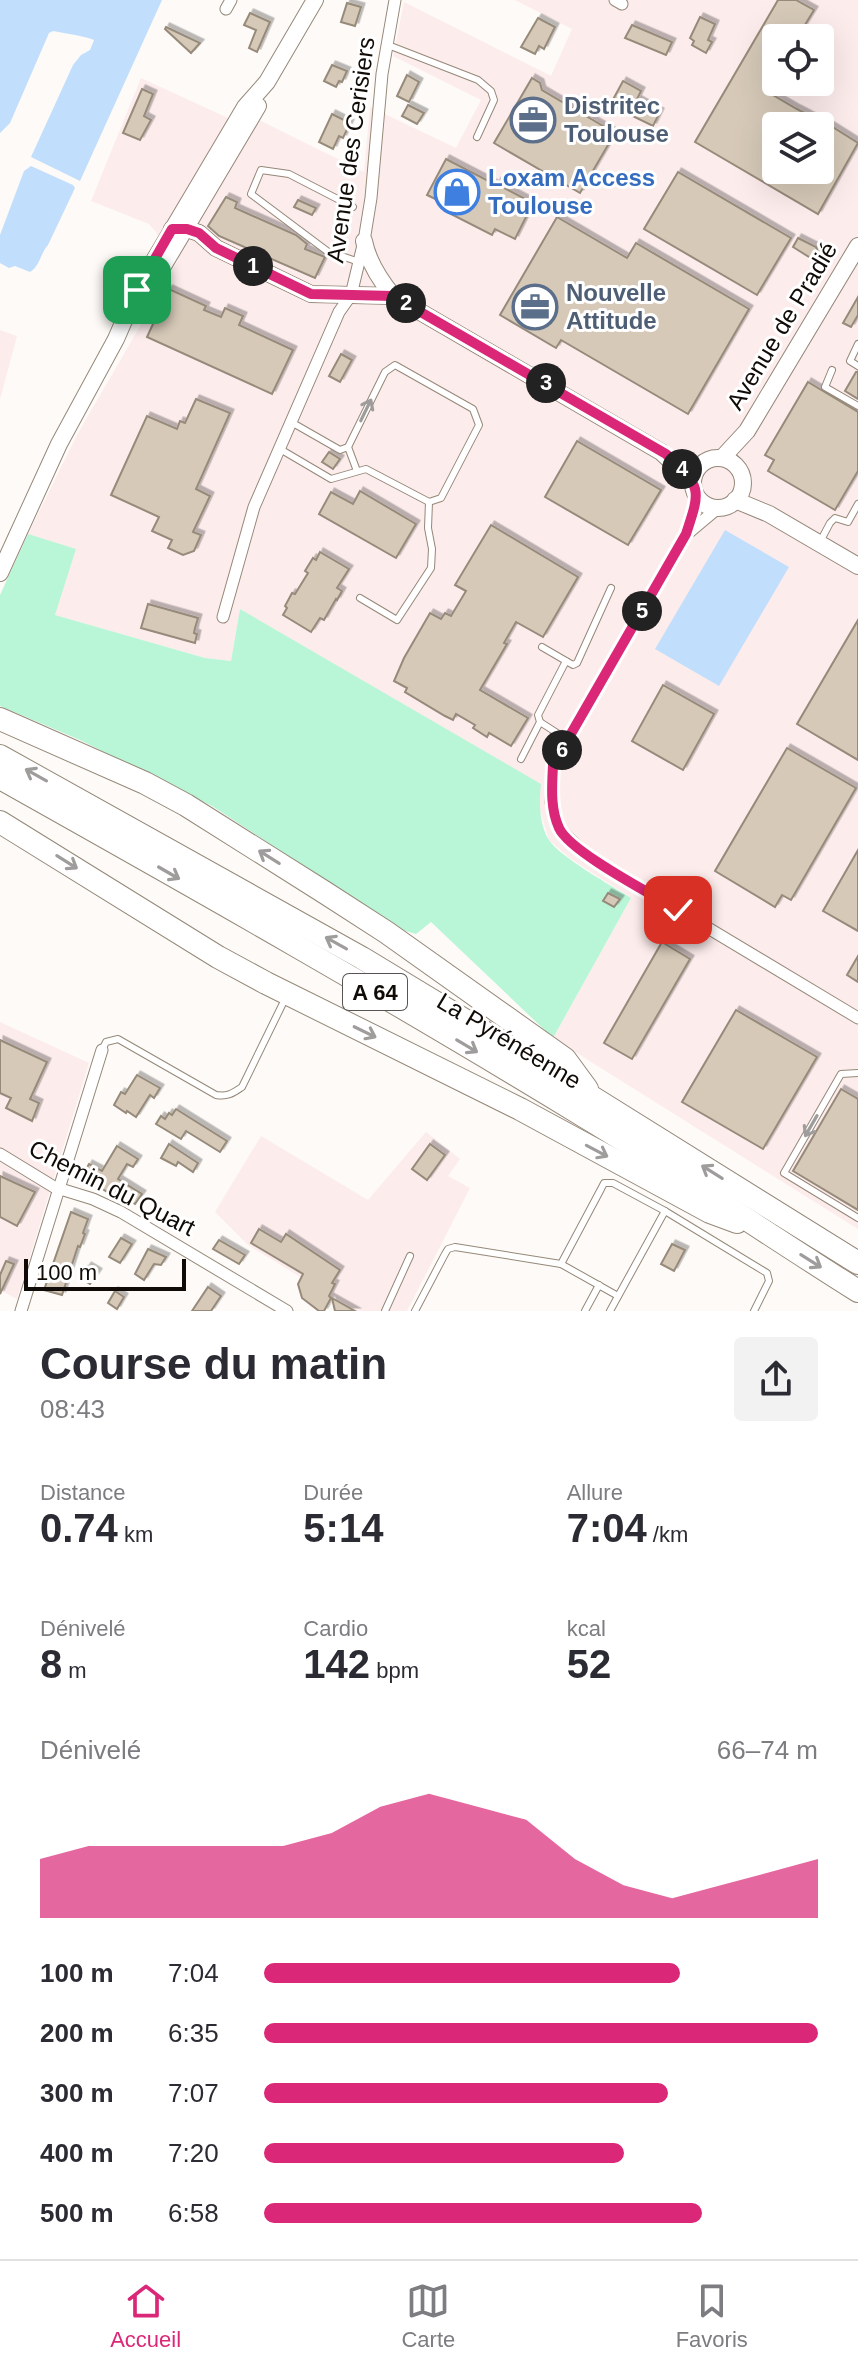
<!DOCTYPE html>
<html lang="fr">
<head>
<meta charset="utf-8">
<style>
  body { margin:0; font-family:Arial,sans-serif; background:#f2f2f3; color:#2b2b33; height:100vh; display:flex; flex-direction:column; font-size:30px; white-space:nowrap }
  * { box-sizing:border-box; margin:0 }
  p { font-size:26px; color:#7c7c81 }
  .icon { flex:none; width:44px; height:44px; fill:none; stroke:currentColor; stroke-width:2; stroke-linecap:round; stroke-linejoin:round }
  .map { position:relative; height:1311px; overflow:hidden }
  .sheet { display:flex; flex-direction:column; background:#fff; flex:1 }
  .sheet>* { flex:none }
  .fabs { position:absolute; left:762px; top:24px; display:grid; gap:16px }
  .fabs a { display:grid; place-items:center; width:72px; height:72px; border-radius:8px; background:#fff; box-shadow:0 8px 32px #0002; font-size:40px }
  .scale { position:absolute; left:24px; bottom:20px; width:162px; box-sizing:border-box; padding-left:8px; border:4px solid #100b06; border-top:0; font-size:22px; line-height:28px; white-space:nowrap; color:#100b06; -webkit-text-stroke:6px #fff; paint-order:stroke }
  .pin { position:absolute; display:grid; place-items:center; width:68px; height:68px; color:#fff; margin:-34px; border-radius:16px; box-shadow:0 4px 12px #0006 }
  .km { position:absolute; width:40px; height:40px; margin:-20px; border-radius:50%; background:#222; color:#fff; font-size:22px; line-height:40px; text-align:center }
  .round { display:grid; place-items:center; flex:none; width:84px; height:84px; border-radius:8px; background:#f2f2f3 }
  .headline { display:flex; align-items:center; justify-content:space-between; height:136px; padding:0 40px }
  h1 { font-size:44px; font-weight:700; line-height:60px }
  .metrics { display:grid; grid-template-columns:repeat(3,1fr); gap:12px; height:136px; padding:8px 40px }
  .metrics div { display:grid; align-content:center }
  .metrics b { font-size:40px; font-weight:700 }
  .metrics small { font-size:22px; font-weight:400 }
  .metrics p { font-size:22px }
  .chart { height:224px; padding:16px 40px }
  .chart p { display:flex; justify-content:space-between }
  .chart svg { width:100%; height:144px; margin-top:8px; fill:#db2777; opacity:.7 }
  ul { padding:0 40px; list-style:none; font-size:26px }
  li { display:grid; grid-template-columns:128px 96px 1fr; align-items:center; height:60px }
  li i { height:20px; border-radius:10px; background:#db2777 }
  .dock { display:flex; justify-content:space-around; align-items:center; height:112px; border-top:2px solid #e1e1e2; background:#fff; font-size:22px; color:#7c7c81 }
  .dock a { display:grid; justify-items:center; gap:4px }
  .dock .on { color:#db2777 }
  .map>svg:first-child { display:block }
  .industrial { fill:#fdecec; fill-rule:evenodd }
  .green { fill:#b9f6d7 }
  .water { fill:#c1dffc }
  .building { fill:#d6c9b8; stroke:#968a7a; stroke-width:2; fill-rule:evenodd; filter:url(#shadow) }
  .lines { fill:none; stroke-linecap:round; stroke-linejoin:round }
  .lane-casing { stroke:#958879; stroke-width:8 }
  .street-casing { stroke:#958879; stroke-width:13 }
  .secondary-casing { stroke:#958879; stroke-width:18 }
  .highway-casing { stroke:#958879; stroke-width:24 }
  .lane { stroke:#fff; stroke-width:6 }
  .street { stroke:#fff; stroke-width:11 }
  .secondary { stroke:#fff; stroke-width:16 }
  .highway { stroke:#fff; stroke-width:22 }
  .oneway { stroke:#9f9d9b }
  .route-casing { stroke:#fff; stroke-width:16 }
  .route { stroke:#db2777; stroke-width:10 }
  .labels { text-anchor:middle; stroke-width:6; stroke-linejoin:round; paint-order:stroke }
  .shield { fill:#fff; stroke:#585451; stroke-width:2 }
  .shield-label { font-size:22px; font-weight:bold; fill:#100b06 }
  .service-label { font-size:24px; font-weight:bold; fill:#4e5e75; stroke:#fff; text-anchor:start }
  .street-label { font-size:24px; fill:#100b06; stroke:#fff }
  .shop-label { font-size:24px; font-weight:bold; fill:#366cbe; stroke:#fff; text-anchor:start }
</style>
</head>
<body>
<div class="map">
<svg width="858" height="1311" viewBox="0 0 858 1311">
  <defs>
    <filter id="shadow"><feDropShadow dx="3.5" dy="-3.5" stdDeviation="0" flood-color="#0004"/></filter>
  </defs>
  <rect width="100%" height="100%" fill="#fdfaf7"/>
  <!-- industrial -->
  <g class="industrial">
    <path d="M515,0H858V1229L553,1038L631,898L571,859L549,840L539,807L240,609L231,661L205,658L55,615L28,534L77,435L179,259L149,224L91,201L141,78L228,118L259,120L364,172L370,107L456,148L481,100L393,56L404,2L551,76L572,29ZM776,38H820V82H776ZM776,126H820V170H776Z"/>
    <polygon points="0,330 17,336 0,399"/>
    <polygon points="0,1022 89,1063 17,1299 0,1290"/>
    <polygon points="426,1132 460,1159 448,1176 470,1188 407,1311 349,1311 351,1308 248,1245 215,1212 261,1136 368,1200"/>
  </g>
  <!-- green -->
  <path class="green" d="M28,534L76,549L55,615L205,658L231,661L240,609L541,784C539,801 539,825 549,840C560,857 612,886 631,898L553,1038L431,922L416,934L402,930L212,806L80,740L0,706V595Z"/>
  <!-- water -->
  <g class="water">
    <path d="M0,0H162L80,181L31,157L73,65L81,55L90,50L94,40C85,36 63,33 53,31L49,33L10,123L0,133Z"/>
    <path d="M31,166L73,185L75,188L48,245C40,254 40,266 30,272L15,266L9,268L0,263V235L24,171Z"/>
    <polygon points="725,530 789,567 719,686 655,649"/>
  </g>
  <!-- building -->
  <g class="building">
    <path d="M778,0H796L814,10L797,38H776V75L766,91L797,109L820,121V119L858,143L818,214L695,142ZM776,126H820V170H776Z"/>
    <polygon points="347,3 361,7 355,26 341,22"/>
    <polygon points="250,13 270,22 257,52 249,48 256,30 244,25"/>
    <polygon points="700,17 715,24 708,40 712,42 706,53 692,45 694,41 690,38"/>
    <polygon points="538,18 555,27 544,49 539,46 535,54 521,47"/>
    <polygon points="632,25 672,42 666,55 625,38"/>
    <polygon points="166,27 200,43 191,53 165,29"/>
    <polygon points="332,65 347,71 342,82 339,81 336,87 324,81"/>
    <polygon points="407,75 419,82 409,102 397,96"/>
    <polygon points="532,78 540,83 542,90 615,133 580,193 494,143"/>
    <polygon points="623,81 641,91 637,99 660,112 653,126 610,105"/>
    <polygon points="142,89 153,94 144,116 151,120 140,140 123,133"/>
    <polygon points="408,105 424,113 417,124 402,116"/>
    <polygon points="332,114 350,123 343,138 339,136 333,149 319,142"/>
    <polygon points="446,159 496,185 498,181 506,185 504,188 533,203 515,239 495,229 492,235 451,214 454,208 427,195"/>
    <polygon points="678,172 791,238 757,295 644,229"/>
    <polygon points="226,197 237,202 235,208 296,235 307,244 305,249 325,257 315,278 219,236 208,226"/>
    <polygon points="298,200 316,208 312,215 294,207"/>
    <polygon points="557,217 627,258 636,243 749,309 688,414 561,340 556,348 500,315"/>
    <polygon points="798,238 816,247 818,252 816,256 809,257 793,247"/>
    <polygon points="169,289 206,306 204,310 221,317 225,308 243,316 239,325 293,350 272,394 147,337"/>
    <polygon points="858,297 858,315 851,327 843,323"/>
    <polygon points="341,354 352,360 340,382 329,376"/>
    <polygon points="856,372 858,372 858,399 845,391"/>
    <polygon points="808,382 858,412 858,471 835,510 768,471 774,460 765,455"/>
    <polygon points="196,399 230,413 196,489 210,496 193,532 201,535 194,551 183,555 168,548 172,540 152,531 159,517 111,495 147,416 177,429 180,421 185,423"/>
    <polygon points="577,441 661,490 628,545 545,497"/>
    <polygon points="329,452 340,459 333,469 322,462"/>
    <polygon points="360,491 416,524 396,558 319,514 331,492 353,504"/>
    <polygon points="491,525 578,577 543,637 516,622 504,643 507,644 480,690 528,718 511,746 489,733 487,737 473,728 475,725 456,714 453,720 445,716 405,692 407,688 394,681 404,658 430,613 441,619 445,613 451,616 466,591 455,585"/>
    <polygon points="320,552 349,569 337,588 342,591 337,600 336,599 324,620 320,618 311,632 283,615 287,608 285,606 292,593 295,594 308,573 305,571 313,558 316,560"/>
    <polygon points="148,604 198,618 195,628 194,633 197,634 195,643 141,628"/>
    <polygon points="858,620 858,760 797,724"/>
    <polygon points="663,685 714,714 683,770 632,741"/>
    <polygon points="787,748 856,788 791,900 782,895 775,907 715,871"/>
    <polygon points="858,850 858,931 823,911"/>
    <polygon points="608,893 620,899 614,907 603,901"/>
    <polygon points="662,942 690,959 632,1059 604,1043"/>
    <polygon points="858,956 858,982 847,975"/>
    <polygon points="736,1010 817,1057 763,1149 682,1102"/>
    <polygon points="0,1040 47,1062 30,1099 39,1103 32,1121 6,1108 11,1098 0,1093"/>
    <polygon points="137,1075 160,1088 154,1098 150,1095 136,1117 127,1111 126,1113 114,1105 121,1092 125,1094"/>
    <polygon points="841,1089 858,1099 858,1210 793,1171"/>
    <polygon points="176,1109 227,1141 220,1152 186,1131 181,1139 156,1124 161,1116 165,1119 169,1113 172,1115"/>
    <polygon points="169,1144 198,1163 193,1172 178,1162 176,1166 161,1158"/>
    <polygon points="430,1144 445,1155 427,1180 412,1169"/>
    <polygon points="117,1146 138,1159 133,1167 127,1164 118,1179 142,1194 135,1204 116,1192 114,1196 86,1179 89,1174 85,1171 89,1164 102,1171"/>
    <polygon points="0,1176 35,1192 17,1226 0,1217"/>
    <polygon points="71,1212 88,1219 83,1233 85,1234 80,1247 78,1246 62,1295 44,1290"/>
    <polygon points="259,1229 281,1242 286,1234 340,1270 332,1283 335,1284 329,1296 331,1298 324,1311 319,1311 302,1298 298,1284 303,1274 251,1243"/>
    <polygon points="121,1238 132,1244 120,1263 109,1257"/>
    <polygon points="219,1240 245,1255 239,1264 213,1249"/>
    <polygon points="672,1244 685,1250 674,1271 661,1264"/>
    <polygon points="148,1249 166,1257 161,1265 154,1264 144,1280 135,1274"/>
    <polygon points="6,1261 14,1264 0,1294 0,1275"/>
    <polygon points="88,1266 98,1272 90,1284 80,1278"/>
    <polygon points="208,1287 221,1296 211,1311 192,1311"/>
    <polygon points="115,1291 124,1297 117,1309 108,1303"/>
    <polygon points="332,1298 355,1311 335,1311"/>
  </g>
  <g class="lines">
    <!-- lane casing -->
    <g class="lane-casing">
      <g id="lane">
        <polyline points="388,45 478,80 491,91 494,100 477,137"/>
        <polyline points="353,207 289,174 261,170 251,194 327,251 359,262"/>
        <polyline points="858,344 850,361 858,366"/>
        <polyline points="832,370 825,387 858,406"/>
        <polyline points="348,447 357,471"/>
        <polyline points="280,449 331,479 366,469 429,502 441,498 479,425 473,409 395,365 385,372 348,447 340,450 291,422"/>
        <polyline points="821,540 830,523 835,518 848,522 858,504"/>
        <polyline points="360,598 397,620 431,568 432,549 428,528 429,502"/>
        <polyline points="542,647 566,661"/>
        <polyline points="540,722 538,715 566,661 573,665 577,663 611,588"/>
        <polyline points="521,759 540,722 568,740"/>
        <path d="M102,1050L106,1042L118,1039L216,1095C228,1097 233,1093 242,1087L285,999"/>
        <polyline points="858,1073 841,1074 784,1173 858,1218"/>
        <polyline points="561,1264 601,1189 604,1183 613,1183 665,1211 767,1273 769,1281 754,1311"/>
        <polyline points="385,1311 410,1256"/>
        <polyline points="415,1311 445,1254 448,1249 455,1247 561,1264 618,1296"/>
        <polyline points="585,1311 599,1285"/>
        <polyline points="610,1311 665,1211"/>
      </g>
    </g>
    <!-- street casing -->
    <g class="street-casing">
      <g id="street">
        <polyline points="615,0 622,4"/>
        <polyline points="226,9 231,0"/>
        <polyline points="698,498 686,534 553,765 551,802 560,830 588,856 858,1018"/>
        <polyline points="687,534 718,508"/>
        <polyline points="223,617 254,507 339,312 351,295 364,241 371,198 382,74 395,0"/>
        <polyline points="0,1154 54,1187 93,1199 121,1212 287,1311"/>
        <polyline points="21,1311 102,1050"/>
      </g>
    </g>
    <!-- secondary casing -->
    <g class="secondary-casing">
      <g id="secondary">
        <polyline points="172,229 187,229 199,233 216,248 311,294 393,296 661,452 693,482"/>
        <path d="M364,241C368,262 380,280 393,296"/>
        <polyline points="137,310 258,106"/>
        <polyline points="722,458 747,431 858,246"/>
        <circle cx="718" cy="483" r="25"/>
        <polyline points="735,500 769,514 858,566"/>
        <polyline points="0,573 59,444 116,339 139,286 245,107 267,82 315,0"/>
      </g>
    </g>
    <!-- highway casing -->
    <g class="highway-casing">
      <g id="highway">
        <polyline points="0,719 145,783 186,805 324,892 386,932 565,1059 587,1089"/>
        <polyline points="0,756 362,958 595,1099 858,1263"/>
        <path d="M0,778C198,889 394,1000 587,1118C679,1173 767,1234 858,1291"/>
        <polyline points="0,822 218,957 266,983 520,1109 710,1212 737,1222"/>
      </g>
    </g>
    <!-- lane -->
    <use href="#lane" class="lane"/>
    <!-- street -->
    <use href="#street" class="street"/>
    <!-- secondary -->
    <use href="#secondary" class="secondary"/>
    <!-- highway -->
    <use href="#highway" class="highway"/>
  </g>
  <!-- one-way arrows -->
  <defs><path id="oneway-shaft" d="M-6 0H5M1.5-3L5.5 0L1.5 3" fill="none" stroke-width="1.6" stroke-linecap="round" stroke-linejoin="round" transform="scale(2)"/></defs>
  <g class="oneway">
    <use href="#oneway-shaft" transform="translate(366 410) rotate(-64)"/>
    <use href="#oneway-shaft" transform="translate(36 775) rotate(-151)"/>
    <use href="#oneway-shaft" transform="translate(269 857) rotate(-148)"/>
    <use href="#oneway-shaft" transform="translate(67 862) rotate(32)"/>
    <use href="#oneway-shaft" transform="translate(169 873) rotate(30)"/>
    <use href="#oneway-shaft" transform="translate(336 943) rotate(-151)"/>
    <use href="#oneway-shaft" transform="translate(365 1032) rotate(26)"/>
    <use href="#oneway-shaft" transform="translate(467 1046) rotate(31)"/>
    <use href="#oneway-shaft" transform="translate(811 1126) rotate(120)"/>
    <use href="#oneway-shaft" transform="translate(597 1151) rotate(28)"/>
    <use href="#oneway-shaft" transform="translate(712 1172) rotate(-148)"/>
    <use href="#oneway-shaft" transform="translate(811 1261) rotate(32)"/>
  </g>
  <g class="lines">
    <!-- route casing -->
    <g class="route-casing">
      <path id="route" d="M137,290L172,229H187L199,233L216,248L311,294L393,296L666,454C702,487 701,489 686,534L553,765C552,787 550,808 559,828C570,852 652,894 678,910"/>
    </g>
    <!-- route -->
    <use href="#route" class="route"/>
  </g>
  <!-- icons -->
  <defs>
    <g id="office-ring" transform="scale(2.3)"><circle r="9.5" fill="#fff" stroke="#5c6f8a" stroke-width="1.5"/><path d="M-6-3h4V-5.5h4V-3h4V5H-6ZM-1-4.5V-3h2v-1.5ZM-6 0V1H6V0Z" fill="#5c6f8a"/></g>
    <g id="shop-ring" transform="scale(2.3)"><circle r="9.5" fill="#fff" stroke="#3f7fe0" stroke-width="1.5"/><path d="M-5-2.5h2.3a2.7 3.5 0 0 1 5.4 0H5L5.5 6h-11ZM-1.5-2.5h3a1.5 2.3 0 0 0-3 0Z" fill="#3f7fe0"/></g>
  </defs>
  <g fill-rule="evenodd">
    <use href="#office-ring" x="533" y="120"/>
    <use href="#shop-ring" x="457" y="192"/>
    <use href="#office-ring" x="535" y="307"/>
  </g>
  <g class="labels">
    <!-- shield labels -->
    <rect class="shield" x="343" y="974" width="64" height="36" rx="6"/>
    <g class="shield-label">
      <text x="375" y="1000">A 64</text>
    </g>
    <!-- service labels -->
    <g class="service-label">
      <text x="564" y="114">Distritec<tspan x="564" dy="28">Toulouse</tspan></text>
      <text x="566" y="301">Nouvelle<tspan x="566" dy="28">Attitude</tspan></text>
    </g>
    <!-- street labels -->
    <g class="street-label">
      <text transform="translate(351 150) rotate(-82)" y="8">Avenue des Cerisiers</text>
      <text transform="translate(782 326) rotate(-59)" y="8">Avenue de Pradié</text>
      <text transform="translate(509 1041) rotate(31)" y="8">La Pyrénéenne</text>
      <text transform="translate(112 1188) rotate(27)" y="8">Chemin du Quart</text>
    </g>
    <!-- shop labels -->
    <g class="shop-label">
      <text x="488" y="186">Loxam Access<tspan x="488" dy="28">Toulouse</tspan></text>
    </g>
  </g>
</svg>
<div class="fabs">
<a><svg class="icon" aria-label="locate" viewBox="0 0 24 24"><circle cx="12" cy="12" r="6"/><path d="M12 2v4M12 18v4M2 12h4M18 12h4"/></svg></a>
<a><svg class="icon" aria-label="layers" viewBox="0 0 24 24"><path d="M12 4l9 5-9 5-9-5zM3 14l9 5 9-5"/></svg></a>
</div>
<div class="scale">100 m</div>
<div class="pin" style="left:137px;top:290px;background:#1e9e55"><svg class="icon" aria-label="arrive" viewBox="0 0 24 24"><path d="M6 21V4h12l-3 4 3 4H6"/></svg></div>
<div class="pin" style="left:678px;top:910px;background:#d93025"><svg class="icon" aria-label="check" viewBox="0 0 24 24"><path d="M5 12l5 5 9-10"/></svg></div>
<b class="km" style="left:253px;top:266px">1</b>
<b class="km" style="left:406px;top:303px">2</b>
<b class="km" style="left:546px;top:383px">3</b>
<b class="km" style="left:682px;top:469px">4</b>
<b class="km" style="left:642px;top:611px">5</b>
<b class="km" style="left:562px;top:750px">6</b>
</div>
<section class="sheet">
<div class="headline"><div><h1>Course du matin</h1><p>08:43</p></div><a class="round"><svg class="icon" aria-label="share" viewBox="0 0 24 24"><path d="M12 15V3M7 8l5-5 5 5M5 13v7h14v-7"/></svg></a></div>
<div class="metrics">
<div><p>Distance</p><b>0.74<small> km</small></b></div>
<div><p>Durée</p><b>5:14</b></div>
<div><p>Allure</p><b>7:04<small> /km</small></b></div>
</div>
<div class="metrics">
<div><p>Dénivelé</p><b>8<small> m</small></b></div>
<div><p>Cardio</p><b>142<small> bpm</small></b></div>
<div><p>kcal</p><b>52</b></div>
</div>
<div class="chart"><p><span>Dénivelé</span>66–74 m</p>
<svg viewBox="0 0 160 44" preserveAspectRatio="none"><path d="M0 44V26L10 22L20 22L30 22L40 22L50 22L60 18L70 10L80 6L90 10L100 14L110 26L120 34L130 38L140 34L150 30L160 26V44z"/></svg>
</div>
<ul>
<li><b>100 m</b>7:04<i style="width:75%"></i></li>
<li><b>200 m</b>6:35<i style="width:100%"></i></li>
<li><b>300 m</b>7:07<i style="width:73%"></i></li>
<li><b>400 m</b>7:20<i style="width:65%"></i></li>
<li><b>500 m</b>6:58<i style="width:79%"></i></li>
</ul>
</section>
<nav class="dock">
<a class="on"><svg class="icon" aria-label="home" viewBox="0 0 24 24"><path d="M3 11l9-7 9 7M6 9v11h12V9"/></svg>Accueil</a>
<a><svg class="icon" aria-label="map" viewBox="0 0 24 24"><path d="M3 6l6-2 6 2 6-2v14l-6 2-6-2-6 2zM9 4v14M15 6v14"/></svg>Carte</a>
<a><svg class="icon" aria-label="saved" viewBox="0 0 24 24"><path d="M7 4h10v16l-5-4-5 4z"/></svg>Favoris</a>
</nav>
</body>
</html>
